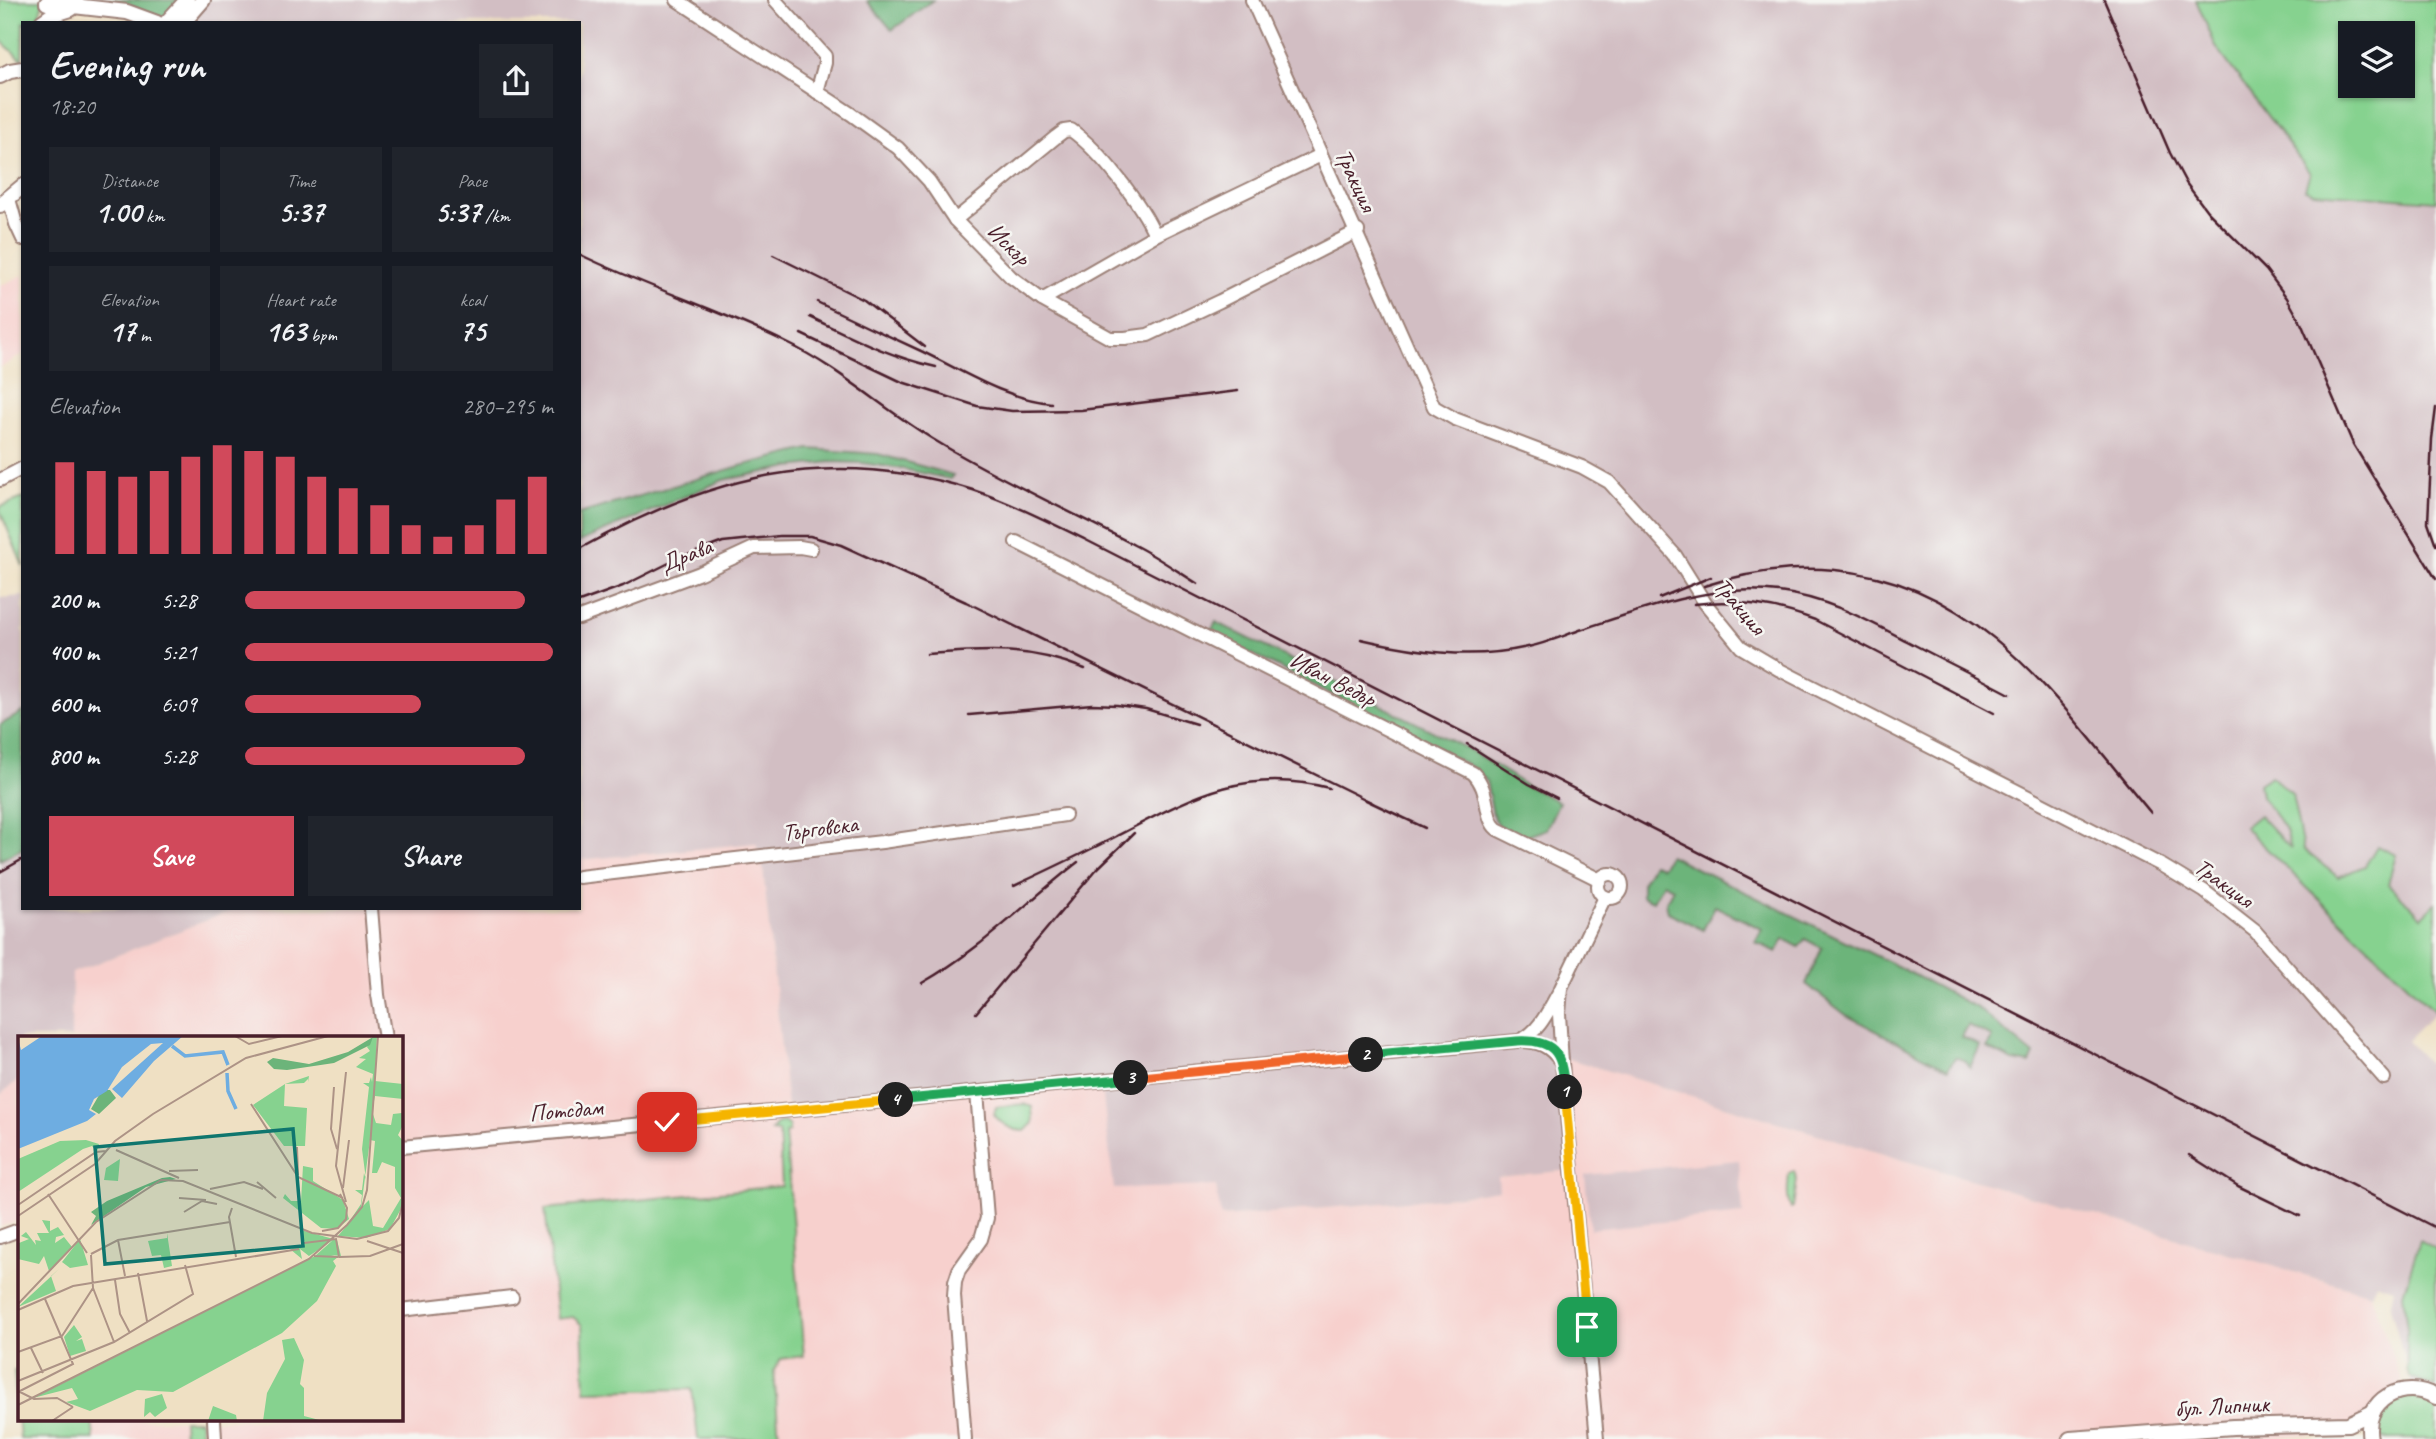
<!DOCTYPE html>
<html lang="en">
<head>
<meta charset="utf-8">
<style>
  body { margin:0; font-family:Caveat,sans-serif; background:#20242c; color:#f1f3f6; height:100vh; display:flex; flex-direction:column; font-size:26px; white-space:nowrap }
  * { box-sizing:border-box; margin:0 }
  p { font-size:23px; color:#9ea1a6 }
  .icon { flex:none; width:38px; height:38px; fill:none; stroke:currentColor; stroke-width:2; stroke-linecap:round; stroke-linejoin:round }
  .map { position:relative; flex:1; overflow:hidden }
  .panel { position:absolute; left:21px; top:21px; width:560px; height:889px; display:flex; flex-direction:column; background:#171b24; border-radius:0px; box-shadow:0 2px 5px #0004 }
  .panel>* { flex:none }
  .controls { position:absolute; left:2338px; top:21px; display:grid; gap:14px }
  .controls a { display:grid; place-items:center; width:77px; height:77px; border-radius:0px; background:#171b24; box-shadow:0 2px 5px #0004; font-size:35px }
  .pin { position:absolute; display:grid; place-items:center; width:60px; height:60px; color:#fff; margin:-30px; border-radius:14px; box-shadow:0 4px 10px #0006 }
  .km { position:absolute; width:35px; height:35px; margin:-18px; border-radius:50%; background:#222; color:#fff; font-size:19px; line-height:35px; text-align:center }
  .round { display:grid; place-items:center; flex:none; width:74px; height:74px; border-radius:0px; background:#20242c }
  .summary { display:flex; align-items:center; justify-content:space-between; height:119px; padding:0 28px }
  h1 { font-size:38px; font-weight:600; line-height:52px }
  .figures { display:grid; grid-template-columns:repeat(3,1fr); gap:10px; height:119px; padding:7px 28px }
  .figures div { display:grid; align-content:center; border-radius:0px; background:#20242c; text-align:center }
  .figures b { font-size:30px; font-weight:600 }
  .figures small { font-size:19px; font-weight:400 }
  .figures p { font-size:19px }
  .chart { height:196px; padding:14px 28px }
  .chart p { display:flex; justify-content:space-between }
  .chart svg { width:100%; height:126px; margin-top:7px; stroke:#d1495b; stroke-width:6 }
  .primary-button { display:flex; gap:14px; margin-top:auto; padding:14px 28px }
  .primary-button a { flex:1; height:80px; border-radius:0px; background:#d1495b; color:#fff; font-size:28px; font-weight:600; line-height:80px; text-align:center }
  .primary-button a+a { background:#20242c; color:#f1f3f6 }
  ul { padding:0 28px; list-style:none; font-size:23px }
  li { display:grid; grid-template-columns:112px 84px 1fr; align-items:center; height:52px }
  li i { height:18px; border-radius:9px; background:#d1495b }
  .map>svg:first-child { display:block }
  .built { fill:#f7d0cd }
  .industrial { fill:#d2bec3; fill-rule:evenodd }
  .green { fill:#86d28f; stroke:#68785d; stroke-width:2; fill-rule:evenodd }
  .forest { fill:#6cb47a; stroke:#5b6a52; stroke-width:2 }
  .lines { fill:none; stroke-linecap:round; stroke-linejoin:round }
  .minor-casing { stroke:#9c8077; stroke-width:16 }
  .major-casing { stroke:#9c8077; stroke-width:18 }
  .minor { stroke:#fff; stroke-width:12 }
  .major { stroke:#fff; stroke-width:14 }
  .rail { stroke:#4a1f2b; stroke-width:2.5 }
  .split-1-casing { stroke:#fff; stroke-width:14 }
  .split-2-casing { stroke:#fff; stroke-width:14 }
  .split-3-casing { stroke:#fff; stroke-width:14 }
  .split-4-casing { stroke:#fff; stroke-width:14 }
  .split-5-casing { stroke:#fff; stroke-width:14 }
  .split-1 { stroke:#f5b400; stroke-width:9 }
  .split-2 { stroke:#22a559; stroke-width:9 }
  .split-3 { stroke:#f0652b; stroke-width:9 }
  .split-4 { stroke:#22a559; stroke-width:9 }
  .split-5 { stroke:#f5b400; stroke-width:9 }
  .labels { text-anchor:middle; stroke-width:5; stroke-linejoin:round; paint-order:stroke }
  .street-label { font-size:24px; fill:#4a1f2b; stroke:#f6f6f2 }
  .inset-river { fill:none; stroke:#6eade1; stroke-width:3.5 }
  .inset-road { fill:none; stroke:#ad9386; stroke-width:2 }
  .view { fill:#0f766e; fill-opacity:0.15; stroke:#0f766e; stroke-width:3.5 }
  .inset-edge { fill:none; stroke:#4a1f2b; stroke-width:3.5 }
</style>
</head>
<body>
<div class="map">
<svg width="2436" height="1439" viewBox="0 0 2436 1439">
  <rect width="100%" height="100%" fill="#f6f6f2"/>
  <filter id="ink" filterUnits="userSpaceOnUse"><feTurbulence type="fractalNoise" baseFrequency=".0143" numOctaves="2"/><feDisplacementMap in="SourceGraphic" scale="14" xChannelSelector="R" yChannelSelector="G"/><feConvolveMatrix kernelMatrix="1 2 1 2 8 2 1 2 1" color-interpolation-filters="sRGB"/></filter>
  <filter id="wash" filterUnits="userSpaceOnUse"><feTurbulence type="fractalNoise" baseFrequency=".00686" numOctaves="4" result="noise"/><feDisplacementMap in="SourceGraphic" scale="28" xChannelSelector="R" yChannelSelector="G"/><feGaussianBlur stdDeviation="1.57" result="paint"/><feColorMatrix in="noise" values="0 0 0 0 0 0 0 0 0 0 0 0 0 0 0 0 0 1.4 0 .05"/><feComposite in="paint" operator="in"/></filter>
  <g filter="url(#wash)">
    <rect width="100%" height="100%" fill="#efe0c3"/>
    <!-- built -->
    <g class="built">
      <polygon points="23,275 23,354 0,368 0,286"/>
      <polygon points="756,843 763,868 787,1107 984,1084 1101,1080 1216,1186 1222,1217 1453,1197 1498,1190 1498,1177 1572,1170 1562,1063 1569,1059 1910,1162 2371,1294 2402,1382 2370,1427 2358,1432 2253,1439 212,1439 210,1420 401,1420 401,1038 71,1038 72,973 238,908 579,908 579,860"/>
      <polygon points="19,1079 19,1220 0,1227 0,1095"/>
      <polygon points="19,1370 19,1420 200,1420 202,1439 20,1439 14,1371"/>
    </g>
    <!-- industrial -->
    <g class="industrial">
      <path d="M188,0H2436V1011L2407,1041L2436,1072V1145L2432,1155L2436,1164V1394L2412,1386L2390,1307L2394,1288L2377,1283L2371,1294L1910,1162L1569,1059L1563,1063L1572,1170L1498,1177L1499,1190L1453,1197L1221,1217L1216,1186L1114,1189L1101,1080L984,1084L787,1107L763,868L756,843L579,860V23H164ZM2350,33H2403V86H2350Z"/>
      <polygon points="23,596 23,908 238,908 72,973 71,1038 19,1038 19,1079 0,1095 0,598"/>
      <polygon points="1739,1160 1743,1214 1590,1229 1585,1175"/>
    </g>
    <!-- green -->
    <g class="green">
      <polygon points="0,0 44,0 36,23 23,23 22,60 0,40"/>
      <path d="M2196,0H2436V201L2313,192L2305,189L2310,173L2216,47ZM2350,33H2403V86H2350Z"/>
      <polygon points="23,498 23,566 0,511 0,507"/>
      <polygon points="2271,776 2292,794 2303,849 2338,877 2365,866 2377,846 2396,855 2388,884 2422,917 2436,902 2436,1012 2244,827 2259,815 2291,849 2286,830 2261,796 2259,784"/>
      <path d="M1024,1104L1032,1107L1033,1123L1025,1131C1013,1131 1000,1124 994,1114L996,1107Z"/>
      <polygon points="784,1122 789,1126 789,1132 785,1133 804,1356 781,1359 774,1370 779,1439 698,1439 692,1389 585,1391 582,1325 573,1317 557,1319 545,1209 782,1186 779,1132 771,1131 778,1123"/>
      <path d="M1794,1171L1797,1180L1793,1208L1791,1209C1786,1198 1788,1185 1789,1173Z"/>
      <polygon points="2420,1240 2436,1249 2436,1387 2410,1378 2407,1370 2407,1329 2403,1294"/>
      <polygon points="19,1370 19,1420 92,1420 94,1439 20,1439 14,1371"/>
      <path d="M2407,1394L2430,1400L2436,1405V1439H2375C2373,1411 2384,1404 2407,1394Z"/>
      <polygon points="183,1420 200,1420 202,1439 184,1439"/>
    </g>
    <!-- forest -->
    <g class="forest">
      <polygon points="73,0 184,0 163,21 130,5"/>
      <polygon points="869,0 933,0 892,30 867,1"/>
      <polygon points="809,449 878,454 953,475 950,479 903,469 862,463 831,462 790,467 723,480 579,542 579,514 740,466"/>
      <polygon points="1216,622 1470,750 1527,786 1559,802 1546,829 1524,837 1498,825 1494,819 1486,781 1475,769 1426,742 1210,633"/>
      <polygon points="23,712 23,848 0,860 0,725"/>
      <polygon points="1669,855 1903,969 1977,1008 2034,1055 2030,1064 2013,1061 1987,1048 1992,1037 1968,1025 1962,1037 1980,1046 1970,1067 1966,1061 1955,1057 1948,1069 1846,1015 1806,984 1822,948 1805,939 1799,947 1784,939 1777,952 1755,942 1762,929 1715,906 1703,930 1668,912 1666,902 1673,888 1663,883 1653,901 1642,896 1642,883 1653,864 1662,867"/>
    </g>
  </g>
  <g filter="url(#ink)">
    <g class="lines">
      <!-- minor casing -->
      <g class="minor-casing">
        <g id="minor">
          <polyline points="677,0 851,114 898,148 929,181 955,220 1011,277 1042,300 1110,338 1125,338 1148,335 1220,301 1358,231"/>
          <polyline points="775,0 825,56 825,63 817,92"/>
          <polyline points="1252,0 1434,407 1455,419 1582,467 1609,482 1675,555 1705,603 1741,647 1780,670 2161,865 2204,891 2255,931 2384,1078"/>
          <polyline points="9,199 16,224 23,239"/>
          <path d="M955,220L1056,137L1064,131L1071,130C1099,150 1142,204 1155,235"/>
          <polyline points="1042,300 1155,235 1321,155"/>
          <polyline points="0,480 23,468"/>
          <path d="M1016,542L1473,773C1491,791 1483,817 1497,829L1600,880"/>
          <polyline points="579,618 700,573 754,548 800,547 811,549"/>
          <circle cx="1610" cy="886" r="12"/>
          <polyline points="579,877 882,842 1065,815"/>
          <polyline points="371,908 378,995 385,1038"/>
          <path d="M1521,1040C1540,1031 1549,1009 1559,992"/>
          <path d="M401,1147L1517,1041C1539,1040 1550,1046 1562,1063"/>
          <polyline points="0,1237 19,1230"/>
          <polyline points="401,1310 512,1297"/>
          <polyline points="214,1420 215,1439"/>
          <polyline points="965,1439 954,1296 955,1282 959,1270 981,1239 987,1218 977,1092"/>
          <polyline points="1597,1439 1562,1063 1559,1014 1561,988 1605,897"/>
        </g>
      </g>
      <!-- major casing -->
      <g class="major-casing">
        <g id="major">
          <polyline points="47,3 127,12 157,23"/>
          <polyline points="42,22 52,15 71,9"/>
          <polyline points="166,23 187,0"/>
          <polyline points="183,23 203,0"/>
          <polyline points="0,76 10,71 23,69"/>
          <polyline points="0,205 23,186"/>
          <polyline points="2070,1439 2233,1427 2348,1424 2373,1412"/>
          <path d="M2370,1439C2362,1399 2404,1378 2436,1397"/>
        </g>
      </g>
      <!-- minor -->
      <use href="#minor" class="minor"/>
      <!-- major -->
      <use href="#major" class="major"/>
      <!-- rail -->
      <g class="rail">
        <polyline points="2104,0 2170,153 2186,183 2207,211 2266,270 2287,298 2301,323 2353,444 2436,579"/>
        <path d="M579,254C646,287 718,309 785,342C840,368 884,410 936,441C1000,480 1068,510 1134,545C1156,556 1177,571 1198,584"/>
        <polyline points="773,255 864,300 925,347"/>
        <path d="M817,302C852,319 886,335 921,351C963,371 1003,398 1051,403"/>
        <path d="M810,317C854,338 887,356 936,367"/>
        <polyline points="801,334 902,382 977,406 1012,411 1081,410 1238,391"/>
        <polyline points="2436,408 2432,439 2428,522 2436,545"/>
        <path d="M579,549C708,477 827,444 973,490C1012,503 1049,522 1086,540L2436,1228"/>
        <path d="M1704,586C1747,572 1790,566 1835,570C1983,583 2063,708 2151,813"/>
        <polyline points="1659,598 1711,577"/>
        <polyline points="579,602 623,586 677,559 723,542 779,536 810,536 841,545 966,602 1373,803"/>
        <path d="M1694,604C1736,599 1776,605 1815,620L1994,713"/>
        <path d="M1361,639C1417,652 1471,660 1528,647C1547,643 1565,635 1583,629C1646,608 1712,583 1779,592C1827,598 1865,619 1907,641C1941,659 1976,676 2010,694"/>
        <path d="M927,654C986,650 1028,646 1085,669"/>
        <polyline points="969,715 1092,704 1117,705 1146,709 1196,724"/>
        <polyline points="1467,744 1529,784 1557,798"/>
        <polyline points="1366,800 1425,828"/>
        <polyline points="0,872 23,859"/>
        <path d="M1014,886C1048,870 1082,854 1115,837C1190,798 1242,766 1329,788"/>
        <path d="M922,983C981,950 1026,902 1078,862"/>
        <polyline points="976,1013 1096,870 1134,833"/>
        <polyline points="2189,1155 2238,1186 2300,1216"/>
      </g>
    </g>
  </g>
  <g class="lines" filter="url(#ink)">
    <!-- split-1 casing -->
    <g class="split-1-casing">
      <polyline id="split-1" points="1565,1092 1587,1327"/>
    </g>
    <!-- split-2 casing -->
    <g class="split-2-casing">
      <path id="split-2" d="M1366,1055L1517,1041C1559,1039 1562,1057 1565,1092"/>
    </g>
    <!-- split-3 casing -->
    <g class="split-3-casing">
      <polyline id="split-3" points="1131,1078 1366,1055"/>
    </g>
    <!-- split-4 casing -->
    <g class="split-4-casing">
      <polyline id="split-4" points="896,1100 1131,1078"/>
    </g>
    <!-- split-5 casing -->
    <g class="split-5-casing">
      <polyline id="split-5" points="667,1122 896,1100"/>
    </g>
    <!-- split-1 -->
    <use href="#split-1" class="split-1"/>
    <!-- split-2 -->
    <use href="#split-2" class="split-2"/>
    <!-- split-3 -->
    <use href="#split-3" class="split-3"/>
    <!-- split-4 -->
    <use href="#split-4" class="split-4"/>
    <!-- split-5 -->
    <use href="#split-5" class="split-5"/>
  </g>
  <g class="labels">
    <!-- street labels -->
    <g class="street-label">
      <text transform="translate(1356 180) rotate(65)" y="8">Тракция</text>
      <text transform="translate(1009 244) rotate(44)" y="8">Искър</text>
      <text transform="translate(686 555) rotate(-22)" y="8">Драва</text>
      <text transform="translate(1740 606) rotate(50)" y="8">Тракция</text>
      <text transform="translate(1333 679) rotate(27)" y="8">Иван Ведър</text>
      <text transform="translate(820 828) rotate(-7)" y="8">Търговска</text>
      <text transform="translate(2224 883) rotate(36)" y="8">Тракция</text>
      <text transform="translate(566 1110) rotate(-5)" y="8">Потсдам</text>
      <text transform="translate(2222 1406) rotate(-3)" y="8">бул. Липник</text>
    </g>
  </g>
  <!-- overview -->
  <g transform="translate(18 1036)">
    <rect width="385" height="385" fill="#efe0c3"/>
    <path d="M346,0H359L357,45L385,48V63L357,60L354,75L358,87L373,89L375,78L384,77L385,66V89L380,99L385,105L384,171L372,193L348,202L320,200L343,173L331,186L343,168L344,159L337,154H344L346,137L348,144L344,113L351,51L345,47H351L353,41L354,46L355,38L338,31L348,23L341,22L352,15L349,11L355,1ZM352,104L357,105L354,137H359L364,126L377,131V152L383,162L365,192L355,190L351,164L343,172ZM291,40L290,46V43L286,47L267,48L266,70L289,72L287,110H266L235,69L267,48ZM68,104L81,108L79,116L74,110L65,113L0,156V123L42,105ZM102,123L100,145L86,144L88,132ZM285,130L295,132V145L325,164L331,183L319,193L303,192L265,162L267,158L273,165H283ZM24,184L32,185V195L40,191L46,199L38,201L37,207L46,201L54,211L31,235L26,220L21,228L0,223L1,207L11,203L3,200L8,196L18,209L17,204L23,205L19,197H31ZM283,194L319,204L323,220L313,219L320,221L315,225L318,230L299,265L264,297L155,356L119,354L72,375L48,366L60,363L54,352L15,362L297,220L315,204L291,220L282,213L284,223L272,213L287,208ZM149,197L154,230L146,232L143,219L134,220L130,205L149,202ZM62,203L70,229L52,232L44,226ZM41,233L33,240L38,255L0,271ZM56,289L64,301L58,305L64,303L68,315L52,320L46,301ZM276,302L286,324L282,348L286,352V380L305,385H245L249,357L267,323L264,304ZM144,358L149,372L137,381L132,376L126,381L127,363ZM195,370L218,379L219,385H190Z" fill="#86d28f" fill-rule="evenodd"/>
    <path d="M355,1L352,9L316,27L269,34L256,33L249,26L255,22L291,28L330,16ZM84,54H92L98,62L81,78L73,73ZM144,142L152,141L158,143L128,151L73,189L78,180L73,176L89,165Z" fill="#6cb47a"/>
    <path d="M24,0H165L136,25L104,62L94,53L145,7L133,8L104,31L89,55L76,63L71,74L78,78L69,85L0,113V2L3,14Z" fill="#6eade1"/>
    <path class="inset-river" d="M154,10L167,20L205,16L210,29M209,37L210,55L218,73"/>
    <path class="inset-road" d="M217,0L231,8L264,0M316,51L313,93L319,113M233,68L280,141L325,162M279,111L280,139M98,114L161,142M151,135L180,134M239,146L258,162M325,152L331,104M192,153L226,146L245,153M30,158L69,217M161,162L188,164M328,166L318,130L328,36M0,169L78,116L88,115M214,172L211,181L218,221M166,176L184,165L199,168M0,180L77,128L97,105L135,78L228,22L310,0M304,195L320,192L328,183L329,172L322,158M100,204L107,240M349,205L385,217M286,207L318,203L321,221M73,218L100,204L212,186M296,220L321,221M321,221L352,220L385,208M120,237L129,285M97,244L102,278L112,297M75,252L96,306M0,268L78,186L143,144L165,145L294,197L339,203L370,195L381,182L385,166M0,274L55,250L281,213M13,312L25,337M0,316L44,300L75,252L73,219M0,345L96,306L175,258L167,229M0,355L16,363L39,362L55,371M2,355L55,328L27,263M0,369L291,223L329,189L344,171L349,154L360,0M34,385L55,371"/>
    <path class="view" d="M275,93L285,210L87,228L77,111Z"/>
    <rect width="385" height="385" class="inset-edge"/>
  </g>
</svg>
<div class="controls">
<a><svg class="icon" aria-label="layers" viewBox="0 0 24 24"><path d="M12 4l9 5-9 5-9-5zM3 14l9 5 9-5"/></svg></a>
</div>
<div class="pin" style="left:1587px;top:1327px;background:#1e9e55"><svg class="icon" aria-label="arrive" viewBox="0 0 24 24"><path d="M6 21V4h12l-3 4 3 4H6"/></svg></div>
<div class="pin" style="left:667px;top:1122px;background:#d93025"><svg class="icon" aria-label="check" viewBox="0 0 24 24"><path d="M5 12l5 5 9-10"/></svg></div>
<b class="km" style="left:1565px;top:1092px">1</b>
<b class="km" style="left:1366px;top:1055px">2</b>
<b class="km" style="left:1131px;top:1078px">3</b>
<b class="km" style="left:896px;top:1100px">4</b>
<section class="panel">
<div class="summary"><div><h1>Evening run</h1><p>18:20</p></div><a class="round"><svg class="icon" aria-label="share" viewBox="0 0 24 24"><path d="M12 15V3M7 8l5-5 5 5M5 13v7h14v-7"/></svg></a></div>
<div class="figures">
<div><p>Distance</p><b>1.00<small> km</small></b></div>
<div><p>Time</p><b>5:37</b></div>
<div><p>Pace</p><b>5:37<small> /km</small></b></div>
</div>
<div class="figures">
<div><p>Elevation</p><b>17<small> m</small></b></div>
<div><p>Heart rate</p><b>163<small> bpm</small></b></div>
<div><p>kcal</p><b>75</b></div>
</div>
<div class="chart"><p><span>Elevation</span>280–295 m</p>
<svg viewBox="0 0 160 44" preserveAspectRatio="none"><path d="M5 44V12M15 44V15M25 44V17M35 44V15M45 44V10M55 44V6M65 44V8M75 44V10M85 44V17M95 44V21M105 44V27M115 44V34M125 44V38M135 44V34M145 44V25M155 44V17"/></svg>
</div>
<ul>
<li><b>200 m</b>5:28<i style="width:91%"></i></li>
<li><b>400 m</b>5:21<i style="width:100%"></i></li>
<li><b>600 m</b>6:09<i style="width:57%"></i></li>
<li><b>800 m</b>5:28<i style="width:91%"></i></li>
</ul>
<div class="primary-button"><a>Save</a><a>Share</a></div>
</section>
</div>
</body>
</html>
